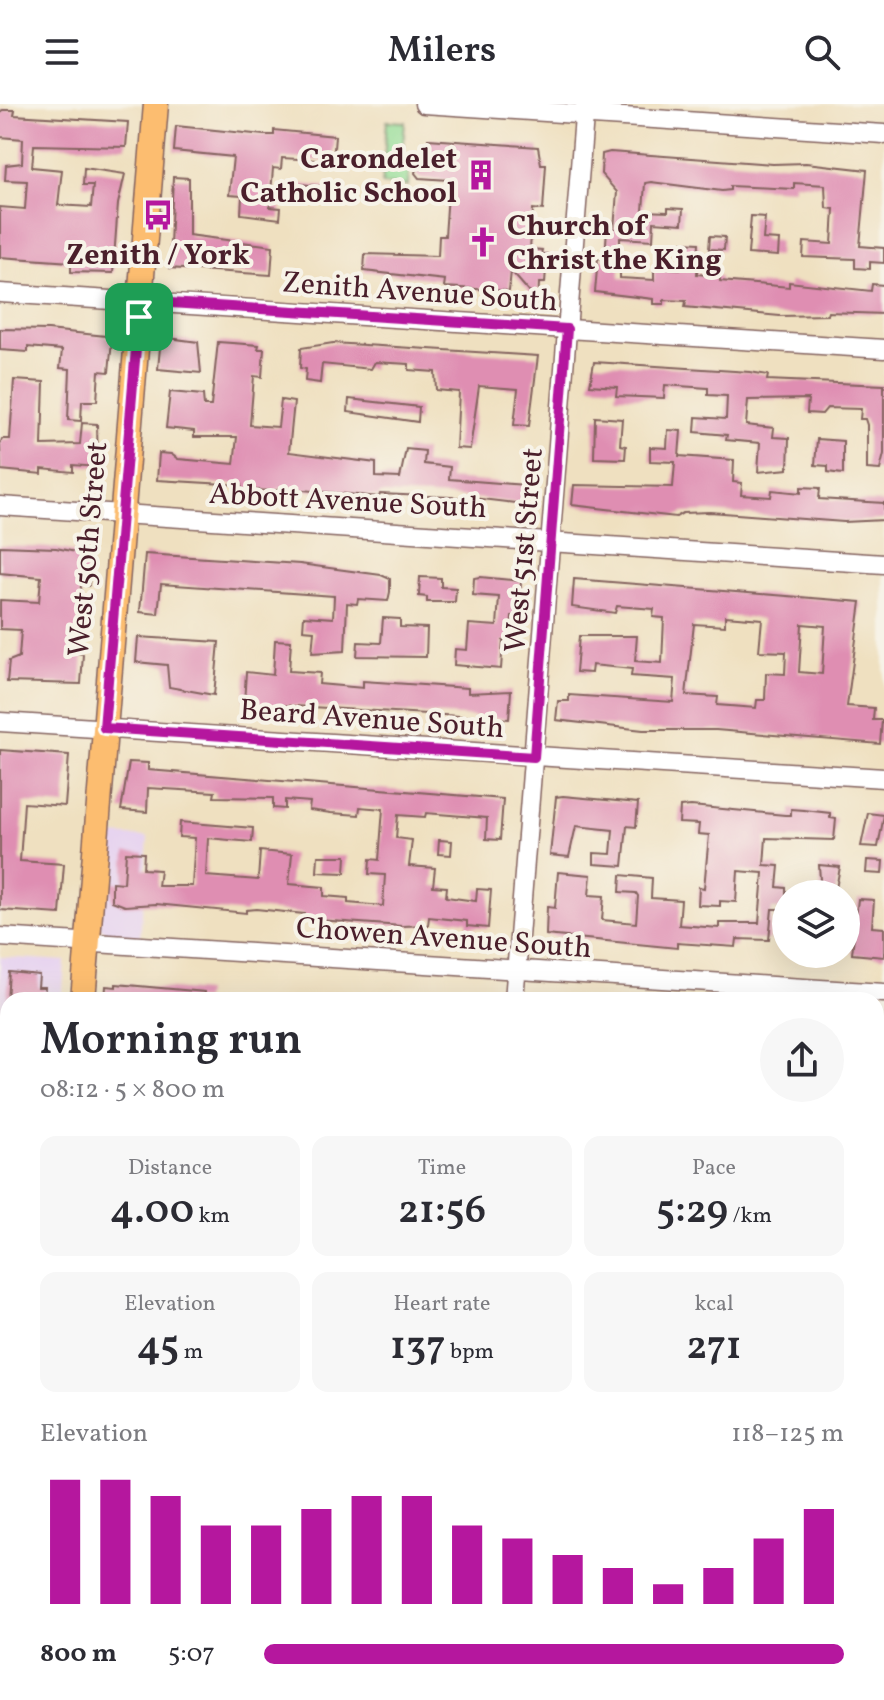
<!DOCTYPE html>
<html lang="en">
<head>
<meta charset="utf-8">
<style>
  body { margin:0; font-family:Vollkorn,serif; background:#f7f7f7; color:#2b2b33; height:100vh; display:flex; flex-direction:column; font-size:30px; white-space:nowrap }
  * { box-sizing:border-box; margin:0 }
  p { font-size:26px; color:#7c7c81 }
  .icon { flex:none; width:44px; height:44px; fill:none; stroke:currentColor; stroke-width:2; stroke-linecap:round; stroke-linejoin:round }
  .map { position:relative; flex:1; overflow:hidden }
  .side { position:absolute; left:0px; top:888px; width:884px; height:708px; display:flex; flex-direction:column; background:#fff; border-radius:24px 24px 0 0; box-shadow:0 8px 32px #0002 }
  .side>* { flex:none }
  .fabs { position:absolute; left:772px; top:776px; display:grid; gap:16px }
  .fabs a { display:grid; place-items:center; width:88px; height:88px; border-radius:50%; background:#fff; box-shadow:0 8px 32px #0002; font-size:40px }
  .pin { position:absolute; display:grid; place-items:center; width:68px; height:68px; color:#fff; margin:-34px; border-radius:16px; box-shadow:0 4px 12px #0006 }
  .round { display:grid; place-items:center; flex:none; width:84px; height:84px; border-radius:42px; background:#f7f7f7 }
  .summary { display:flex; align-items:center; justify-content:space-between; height:136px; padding:0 40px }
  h1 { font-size:44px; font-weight:600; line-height:60px }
  .figures { display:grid; grid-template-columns:repeat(3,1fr); gap:12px; height:136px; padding:8px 40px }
  .figures div { display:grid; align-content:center; border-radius:16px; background:#f7f7f7; text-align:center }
  .figures b { font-size:40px; font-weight:600 }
  .figures small { font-size:22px; font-weight:400 }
  .figures p { font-size:22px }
  .chart { height:224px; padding:16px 40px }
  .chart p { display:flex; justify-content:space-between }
  .chart svg { width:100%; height:144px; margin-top:8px; stroke:#b5179e; stroke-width:6 }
  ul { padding:0 40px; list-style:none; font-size:26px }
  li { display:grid; grid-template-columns:128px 96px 1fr; align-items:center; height:60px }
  li i { height:20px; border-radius:10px; background:#b5179e }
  header { display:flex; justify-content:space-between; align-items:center; height:104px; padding:0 40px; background:#fff; font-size:36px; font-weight:600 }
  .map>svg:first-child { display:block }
  .built { fill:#e6d2f0 }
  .green { fill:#97de98; stroke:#707e62; stroke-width:2 }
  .building { fill:#df8eb2; fill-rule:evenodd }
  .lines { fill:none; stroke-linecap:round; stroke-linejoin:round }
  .minor-casing { stroke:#84635f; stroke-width:21 }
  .major-casing { stroke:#84635f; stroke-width:27 }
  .minor { stroke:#fff; stroke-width:18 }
  .major { stroke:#fcbd6f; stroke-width:24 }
  .route-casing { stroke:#fff; stroke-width:16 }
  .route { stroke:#b5179e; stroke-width:10 }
  .labels { text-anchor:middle; stroke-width:8; stroke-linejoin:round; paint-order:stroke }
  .poi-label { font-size:30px; font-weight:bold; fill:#4a1f2b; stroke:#f7f3e8; text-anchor:end }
  .street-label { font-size:30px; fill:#4a1f2b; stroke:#f7f3e8 }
</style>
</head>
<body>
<header><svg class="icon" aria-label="menu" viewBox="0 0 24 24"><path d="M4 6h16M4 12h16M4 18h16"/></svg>Milers<svg class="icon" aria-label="search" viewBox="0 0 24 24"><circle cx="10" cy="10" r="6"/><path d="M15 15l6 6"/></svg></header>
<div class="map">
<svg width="884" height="1596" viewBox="0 0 884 1596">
  <rect width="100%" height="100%" fill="#f7f3e8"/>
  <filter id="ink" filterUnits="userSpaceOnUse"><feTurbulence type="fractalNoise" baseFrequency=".0125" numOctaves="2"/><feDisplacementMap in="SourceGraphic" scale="16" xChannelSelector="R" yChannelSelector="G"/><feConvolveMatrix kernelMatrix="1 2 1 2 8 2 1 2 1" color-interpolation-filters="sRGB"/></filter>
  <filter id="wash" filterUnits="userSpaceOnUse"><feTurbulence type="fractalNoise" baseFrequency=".006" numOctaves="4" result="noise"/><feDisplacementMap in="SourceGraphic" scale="32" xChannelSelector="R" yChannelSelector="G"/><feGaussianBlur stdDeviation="1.8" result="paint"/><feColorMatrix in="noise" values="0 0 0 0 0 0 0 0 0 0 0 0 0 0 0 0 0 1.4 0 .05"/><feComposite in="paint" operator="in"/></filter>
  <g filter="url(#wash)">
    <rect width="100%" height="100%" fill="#efe0c0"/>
    <!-- built -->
    <g class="built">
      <polygon points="108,731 148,733 140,833 110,830 100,823"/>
      <polygon points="0,853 65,857 62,896 8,896 8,1588 440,1588 436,1596 0,1596"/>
    </g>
    <!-- green -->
    <polygon class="green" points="387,17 405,18 402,55 410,56 408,82 382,80"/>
    <g id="blocks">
      <!-- building -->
      <g class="building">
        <polygon points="3,6 15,6 14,11 128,18 126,43 34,41 32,63 62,66 58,101 91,103 93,81 83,81 84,64 125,70 118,100 113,169 71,168 71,158 0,153 0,103 25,105 27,77 5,76 6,61 22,59 23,35 0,33 0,10"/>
        <polygon points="176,22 264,31 274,31 274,26 335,32 333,57 282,54 281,65 273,64 270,103 281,104 280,115 241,110 242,92 229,91 233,53 174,47"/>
        <polygon points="428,35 538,43 541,60 546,60 543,106 533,105 530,145 542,146 541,150 547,150 545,179 539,179 538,198 511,167 509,187 444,183 445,176 364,167 365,150 438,152 439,132 445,132 449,76 419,74 415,69 419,51 427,52"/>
        <polygon points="610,48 773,60 806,59 867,66 860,142 884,144 884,159 870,158 870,165 855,164 855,155 803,153 804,138 832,140 834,105 826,104 825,81 794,79 794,85 730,82 730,86 722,87 651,78 645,79 643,107 668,108 668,104 683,105 682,120 654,118 653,136 620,134 620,174 654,176 654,163 680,165 682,138 699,139 697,170 720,172 720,177 789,183 789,178 871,187 872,180 884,181 884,210 828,208 827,211 780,212 685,203 686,197 664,196 664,200 653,200 653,195 595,188 598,154 605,155 607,124 614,125 617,88 601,70 602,50"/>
        <polygon points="173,73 189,74 189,131 273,142 271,171 169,164"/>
        <polygon points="299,80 328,83 327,96 298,93"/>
        <polygon points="751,112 765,113 763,135 779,136 778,152 748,150"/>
        <polygon points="710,132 725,133 724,146 709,145"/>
        <polygon points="0,225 48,226 106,232 112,236 109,268 99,267 97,297 82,297 81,317 68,316 70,265 60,264 62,246 28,243 28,248 0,246"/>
        <polygon points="161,233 198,238 201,269 158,265"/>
        <polygon points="218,238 259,241 258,245 264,245 262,273 254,272 250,321 278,323 281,296 294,298 289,348 376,359 376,373 400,374 406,345 425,347 424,360 450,363 449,375 525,381 524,400 473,394 380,390 379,393 281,384 275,387 252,386 241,385 242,381 157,376 159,349 171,350 178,355 234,360 237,333 194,333 194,327 166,324 170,288 203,291 204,302 211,302"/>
        <polygon points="333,239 538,252 529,322 514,321 518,285 479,282 470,345 456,344 459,288 436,286 435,268 409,266 409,260 375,258 371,265 322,260 320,279 305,277 306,265 300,264 301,244"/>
        <polygon points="594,258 750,268 768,271 767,276 884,281 884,350 880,366 867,365 867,321 865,315 860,315 861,305 827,304 822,310 807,309 808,295 748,296 746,321 774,324 773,333 789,334 788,365 758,368 760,339 726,336 727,331 695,328 696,313 726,315 727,292 708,291 708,284 665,281 664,294 616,292 617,283 590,281"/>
        <polygon points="14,276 44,278 42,341 80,340 82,319 97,320 98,363 73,361 73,368 42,365 42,370 1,366 0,341 2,335 10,335"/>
        <polygon points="349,295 419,303 418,318 348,308"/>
        <polygon points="595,313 622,315 620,341 626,342 625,355 594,354"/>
        <polygon points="668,326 681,327 679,352 734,356 733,378 742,379 741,391 771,393 772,386 801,389 801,383 820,384 819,395 884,399 884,416 844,418 710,408 683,409 676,413 572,401 574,381 673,383 675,358 650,357 650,343 667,344"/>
        <polygon points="817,335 843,337 843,370 828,368 828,362 815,361"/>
        <polygon points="0,442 56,444 91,451 89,482 81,481 77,549 83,550 81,580 7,578 9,557 19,553 21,526 0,525 0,496 39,498 41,473 0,469"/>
        <polygon points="145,450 300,460 381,471 390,475 390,488 388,497 358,495 357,500 347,499 345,547 312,549 314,527 303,526 304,512 333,514 334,492 161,480 158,510 140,508"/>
        <polygon points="420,473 441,474 441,483 456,484 455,498 427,498 427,493 419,492"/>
        <polygon points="480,473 521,477 519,512 512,512 510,538 503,537 501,565 454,561 455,545 467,546 469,520 497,522 499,493 473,491 474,474"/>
        <path d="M574,475L861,498L847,602L874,604L873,616H882L880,640L716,626H643L556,616L558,597H569V591L673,598L675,575L631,572L632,565L592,561L591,569L576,568L579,532H637L635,557L662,559L664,514L653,513L654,505L617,502L615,509L572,503ZM725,512L762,515L759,547L786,548L785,570L766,569L765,596H757L756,604L717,601L718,593L686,591L694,520L725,522ZM802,520L825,522L822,570L799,568Z"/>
        <polygon points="383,514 400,515 400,523 427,524 426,553 357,552 358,538 381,539"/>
        <polygon points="138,533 219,538 214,591 169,583 167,561 136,558"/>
        <polygon points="275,536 291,537 289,567 320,569 319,580 363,584 363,577 468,584 468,589 511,587 509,615 244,599 246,568 273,571"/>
        <polygon points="0,646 69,651 65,702 24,699 20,757 64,760 60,810 0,806"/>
        <polygon points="129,658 148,659 148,666 503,695 500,736 486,735 487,714 426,709 425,713 398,711 396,734 412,736 409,762 435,764 433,782 447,783 446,793 476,797 477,785 491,786 488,824 467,822 467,817 429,813 428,821 402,822 304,815 304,810 256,805 246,806 246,809 156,800 125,802 112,797 112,778 124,779 126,748 144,749 143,765 160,766 158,782 192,782 195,734 179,733 180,718 253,724 252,738 208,734 206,772 258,776 260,747 292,750 289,780 324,783 324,792 348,794 348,799 383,802 385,771 369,770 370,755 379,756 383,705 360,703 359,711 331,709 309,706 310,698 285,696 285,705 273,704 273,694 214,693 215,688 148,684 147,708 121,706"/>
        <polygon points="563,692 638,699 636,723 627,722 623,762 594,760 594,749 611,750 613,726 576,722 569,753 550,751 556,693"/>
        <polygon points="691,702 785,711 791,711 791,705 804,706 830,709 830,714 836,715 834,736 766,734 764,761 779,762 777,783 786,784 786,805 772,805 769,836 737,835 736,843 677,839 677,844 546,831 547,803 555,804 558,768 591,771 589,791 604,792 602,816 636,819 638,792 636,789 620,788 621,771 652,774 651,794 681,796 679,821 719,824 719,819 759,819 763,769 738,767 736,798 720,797 720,802 698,801 699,783 704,784 709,731 698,730 699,720 679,719 680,703"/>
        <polygon points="868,709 884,711 878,743 861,742"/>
        <polygon points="439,736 452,737 451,751 438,750"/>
        <polygon points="318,752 346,752 345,769 317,768"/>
        <polygon points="867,756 883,757 882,770 866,769"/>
        <polygon points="819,761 840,763 835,790 821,790"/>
        <polygon points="858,795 874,796 872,823 884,824 884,853 852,850"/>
        <polygon points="9,868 39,871 38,883 45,883 44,896 7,896"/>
        <polygon points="116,880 205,888 204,896 105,896 106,882 116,883"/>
      </g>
    </g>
  </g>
  <g filter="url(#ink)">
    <use href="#blocks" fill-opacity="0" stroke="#84635f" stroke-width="2"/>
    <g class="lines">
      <!-- minor casing -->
      <g class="minor-casing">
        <g id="minor">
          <polyline points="424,0 884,30"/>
          <polyline points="0,189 884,245"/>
          <polyline points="0,402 884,460"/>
          <polyline points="0,618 884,674"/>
          <polyline points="0,833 884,889"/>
          <polyline points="514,896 585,0"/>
          <polyline points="0,1048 8,1048"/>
          <polyline points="876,1104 884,1104"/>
          <polyline points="0,1262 8,1262"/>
          <polyline points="876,1318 884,1318"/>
          <polyline points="454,1596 457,1588"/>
        </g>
      </g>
      <!-- major casing -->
      <g class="major-casing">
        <g id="major">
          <polyline points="83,896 156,0"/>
          <polyline points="0,1477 8,1477"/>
          <polyline points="876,1537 884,1537"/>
          <polyline points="26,1596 26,1588"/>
        </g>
      </g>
      <!-- minor -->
      <use href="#minor" class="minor"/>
      <!-- major -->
      <use href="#major" class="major"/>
    </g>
  </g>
  <g class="lines" filter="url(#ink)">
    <!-- route casing -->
    <g class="route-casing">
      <polygon id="route" points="140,197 567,225 534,653 104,624"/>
    </g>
    <!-- route -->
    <use href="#route" class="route"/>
  </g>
  <!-- icons -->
  <defs>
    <g id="building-bare" transform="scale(2.4)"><path d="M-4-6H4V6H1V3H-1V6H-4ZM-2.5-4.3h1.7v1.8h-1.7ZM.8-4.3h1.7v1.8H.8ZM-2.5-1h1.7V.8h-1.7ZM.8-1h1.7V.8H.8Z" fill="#b5179e" stroke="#f7f3e8" stroke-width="2.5" paint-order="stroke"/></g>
    <g id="bus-bare" transform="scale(2.4)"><path d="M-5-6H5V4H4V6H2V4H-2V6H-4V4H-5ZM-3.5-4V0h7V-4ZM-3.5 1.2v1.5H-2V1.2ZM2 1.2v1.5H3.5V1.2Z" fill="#b5179e" stroke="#f7f3e8" stroke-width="2.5" paint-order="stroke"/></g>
    <g id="church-bare" transform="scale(2.4)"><path d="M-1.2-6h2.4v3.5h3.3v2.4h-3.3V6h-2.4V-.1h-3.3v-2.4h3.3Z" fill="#b5179e" stroke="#f7f3e8" stroke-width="2.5" paint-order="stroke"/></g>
  </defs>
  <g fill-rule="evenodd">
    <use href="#building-bare" x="481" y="71"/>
    <use href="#bus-bare" x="158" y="111"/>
    <use href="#church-bare" x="483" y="138"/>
  </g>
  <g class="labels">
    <!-- poi labels -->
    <g class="poi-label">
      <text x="457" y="64">Carondelet<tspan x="457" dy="34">Catholic School</tspan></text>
      <text x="507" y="131" text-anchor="start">Church of<tspan x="507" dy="34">Christ the King</tspan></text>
      <text x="158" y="160" text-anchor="middle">Zenith / York</text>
    </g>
    <!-- street labels -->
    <g class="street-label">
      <text transform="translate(420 187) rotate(4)" y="10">Zenith Avenue South</text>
      <text transform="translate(348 396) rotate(3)" y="10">Abbott Avenue South</text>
      <text transform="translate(87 445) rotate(-85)" y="10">West 50th Street</text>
      <text transform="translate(523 446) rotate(-85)" y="10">West 51st Street</text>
      <text transform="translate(372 614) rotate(4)" y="10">Beard Avenue South</text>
      <text transform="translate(444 833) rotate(4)" y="10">Chowen Avenue South</text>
    </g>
  </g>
</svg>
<div class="fabs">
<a><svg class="icon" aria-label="layers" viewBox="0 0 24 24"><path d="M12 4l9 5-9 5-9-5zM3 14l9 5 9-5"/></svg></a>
</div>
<div class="pin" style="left:139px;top:213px;background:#1e9e55"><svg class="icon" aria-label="arrive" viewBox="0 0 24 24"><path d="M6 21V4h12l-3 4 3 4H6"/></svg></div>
<section class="side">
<div class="summary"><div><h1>Morning run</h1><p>08:12 · 5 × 800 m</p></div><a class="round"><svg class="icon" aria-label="share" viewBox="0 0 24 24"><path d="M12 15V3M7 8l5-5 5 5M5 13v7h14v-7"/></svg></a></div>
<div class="figures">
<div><p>Distance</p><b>4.00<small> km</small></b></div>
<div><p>Time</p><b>21:56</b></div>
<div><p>Pace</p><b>5:29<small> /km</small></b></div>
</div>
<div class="figures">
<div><p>Elevation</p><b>45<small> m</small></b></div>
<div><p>Heart rate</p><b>137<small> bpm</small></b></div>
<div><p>kcal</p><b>271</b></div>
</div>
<div class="chart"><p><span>Elevation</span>118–125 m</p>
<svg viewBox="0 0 160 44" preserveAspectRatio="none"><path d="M5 44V6M15 44V6M25 44V11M35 44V20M45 44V20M55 44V15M65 44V11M75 44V11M85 44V20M95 44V24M105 44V29M115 44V33M125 44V38M135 44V33M145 44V24M155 44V15"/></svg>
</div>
<ul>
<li><b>800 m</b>5:07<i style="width:100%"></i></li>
</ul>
</section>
</div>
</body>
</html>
